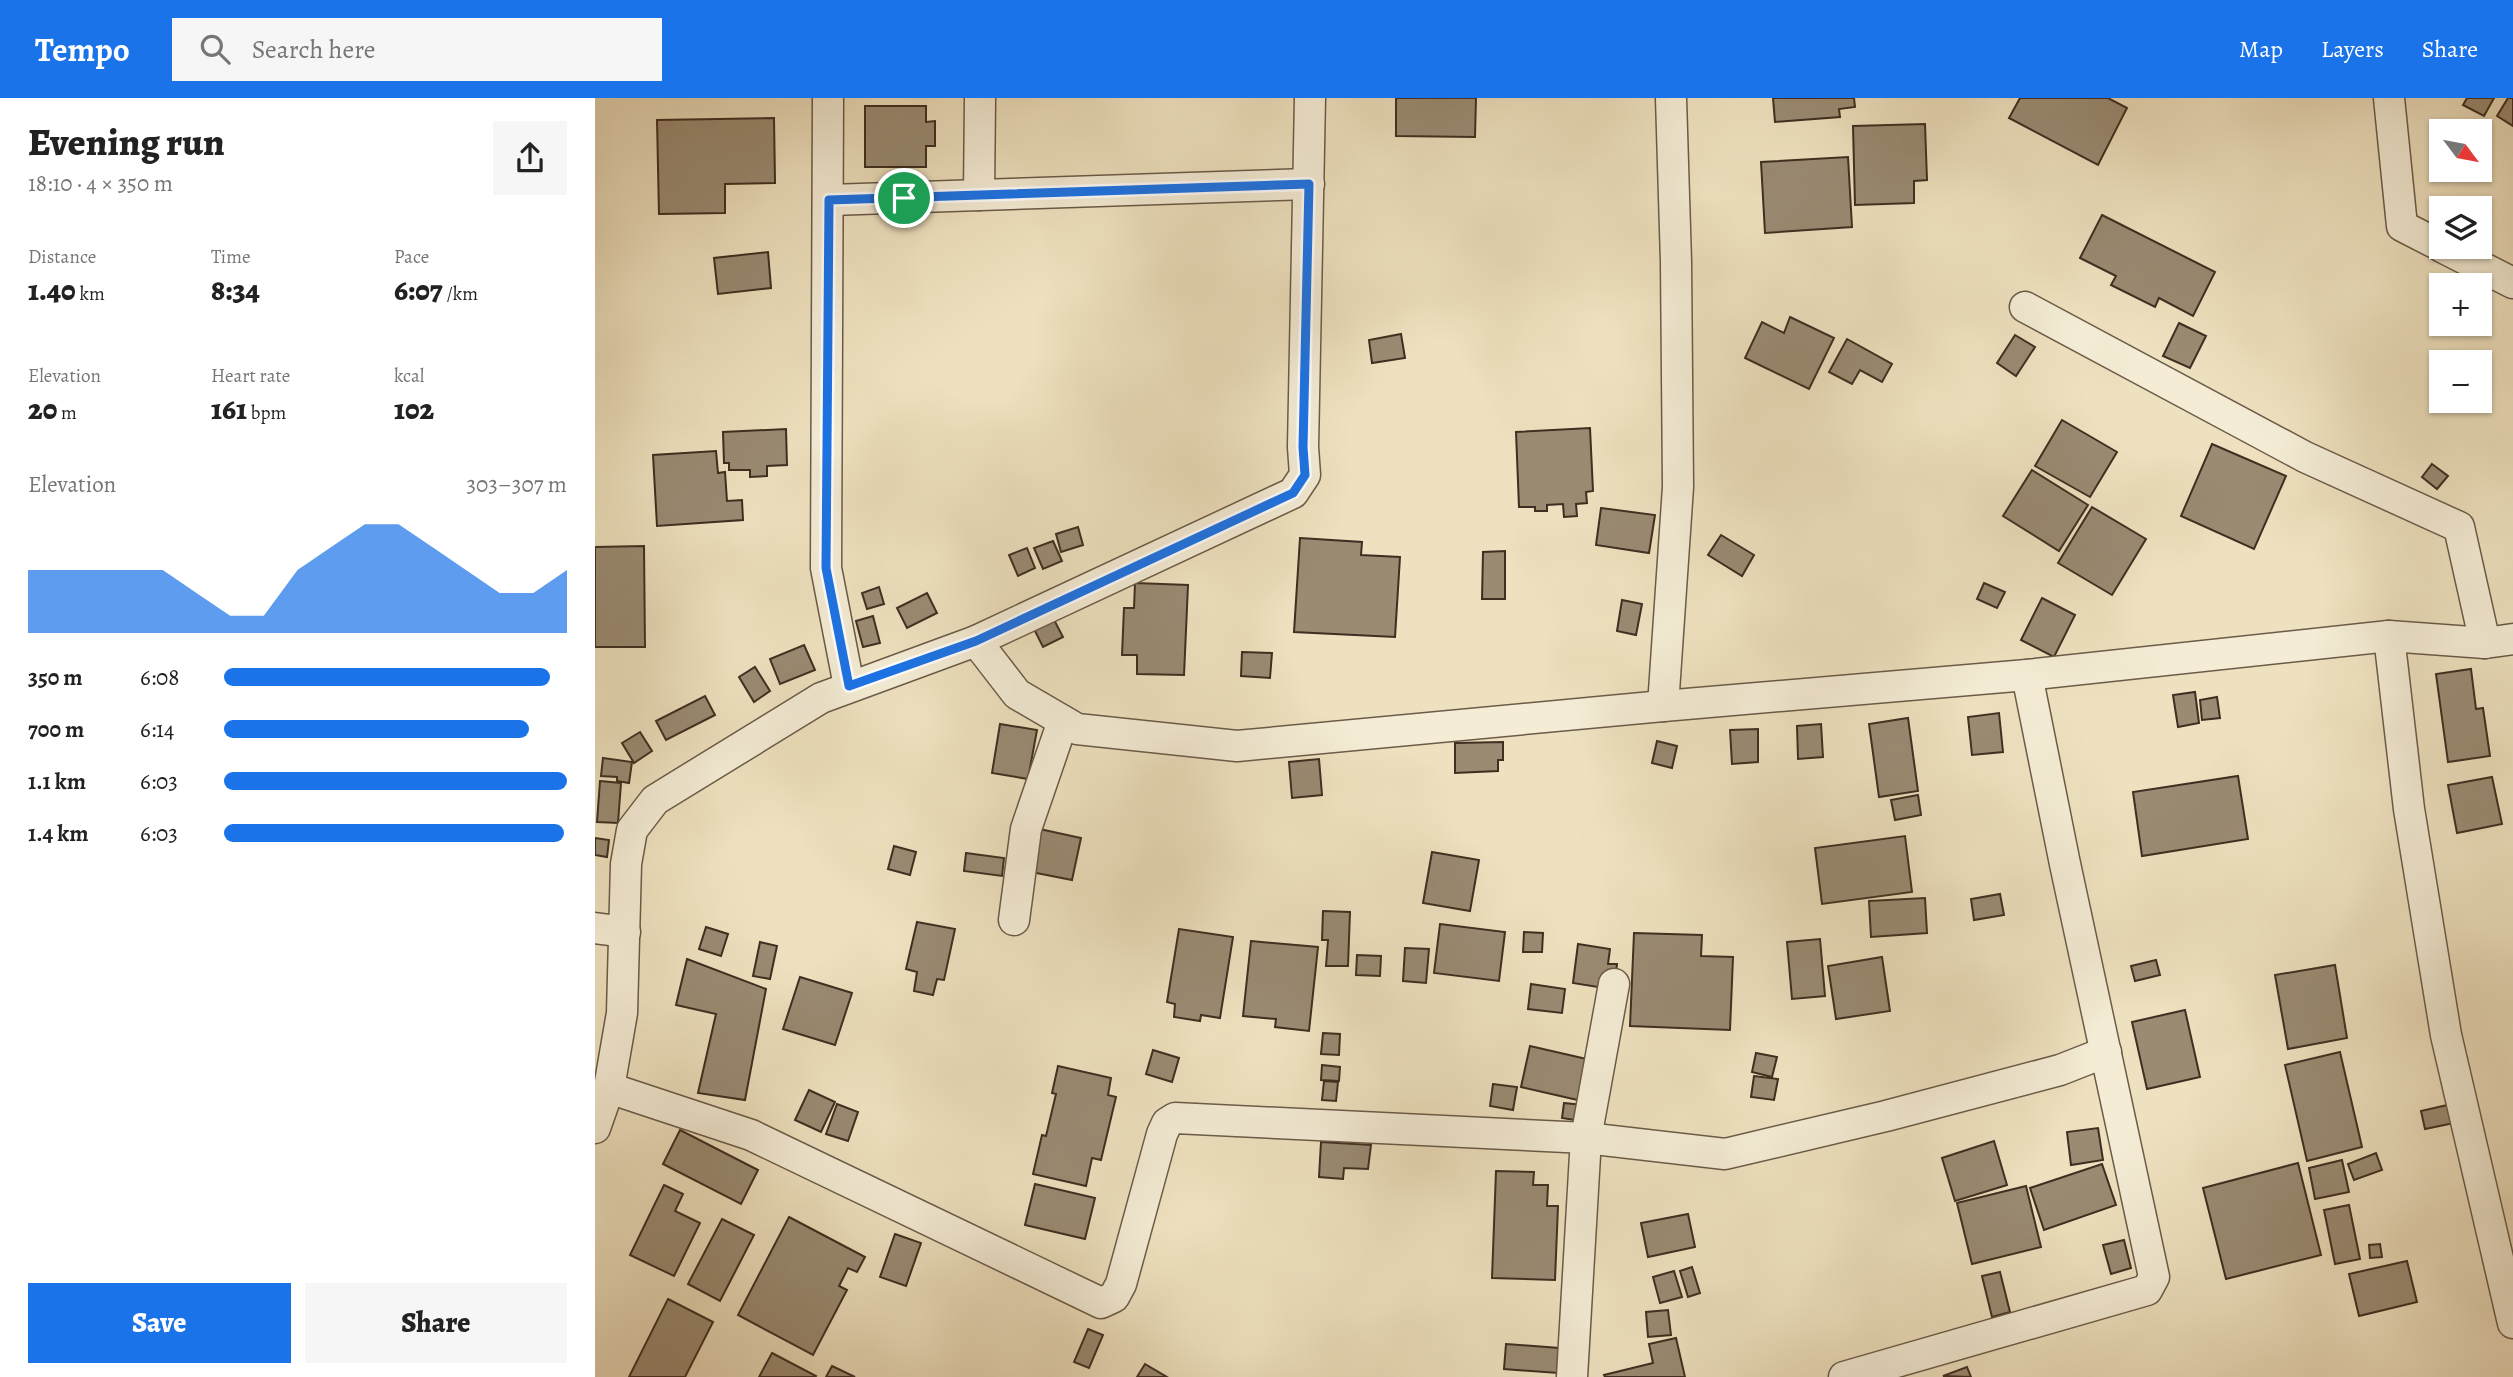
<!DOCTYPE html>
<html lang="en">
<head>
<meta charset="utf-8">
<style>
  body { margin:0; font-family:Alegreya,serif; background:#f6f6f6; color:#222; height:100vh; display:flex; flex-direction:column; font-size:26px; white-space:nowrap }
  * { box-sizing:border-box; margin:0 }
  p { font-size:23px; color:#767676 }
  .icon { flex:none; width:38px; height:38px; fill:none; stroke:currentColor; stroke-width:2; stroke-linecap:round; stroke-linejoin:round }
  .map { position:relative; flex:1; overflow:hidden }
  .panel { display:flex; flex-direction:column; background:#fff; width:595px }
  .panel>* { flex:none }
  .needle { width:46px; rotate:122deg }
  .fabs { position:absolute; left:1834px; top:21px; display:grid; gap:14px }
  .fabs a { display:grid; place-items:center; width:63px; height:63px; border-radius:0px; background:#fff; box-shadow:0 2px 5px #0004; font-size:35px }
  .pin { position:absolute; display:grid; place-items:center; width:60px; height:60px; color:#fff; margin:-30px; border:4px solid #fff; border-radius:50%; box-shadow:0 2px 7px #0007 }
  .round { display:grid; place-items:center; flex:none; width:74px; height:74px; border-radius:0px; background:#f6f6f6 }
  .headline { display:flex; align-items:center; justify-content:space-between; height:119px; padding:0 28px }
  h1 { font-size:38px; font-weight:800; line-height:52px }
  .metrics { display:grid; grid-template-columns:repeat(3,1fr); gap:10px; height:119px; padding:7px 28px }
  .metrics div { display:grid; align-content:center }
  .metrics b { font-size:30px; font-weight:800 }
  .metrics small { font-size:19px; font-weight:400 }
  .metrics p { font-size:19px }
  .chart { height:196px; padding:14px 28px }
  .chart p { display:flex; justify-content:space-between }
  .chart svg { width:100%; height:126px; margin-top:7px; fill:#1a73e8; opacity:.7 }
  .primary-button { display:flex; gap:14px; margin-top:auto; padding:14px 28px }
  .primary-button a { flex:1; height:80px; border-radius:0px; background:#1a73e8; color:#fff; font-size:28px; font-weight:800; line-height:80px; text-align:center }
  .primary-button a+a { background:#f6f6f6; color:#222 }
  ul { padding:0 28px; list-style:none; font-size:23px }
  li { display:grid; grid-template-columns:112px 84px 1fr; align-items:center; height:52px }
  li i { height:18px; border-radius:9px; background:#1a73e8 }
  header { display:flex; align-items:center; gap:42px; box-sizing:border-box; height:98px; padding:0 35px; background:#1a73e8; color:#fff }
  header strong { font-size:33px }
  nav { display:flex; gap:38px; margin-inline-start:auto; font-size:24px }
  .search { width:490px; height:63px; background:#f6f6f6; display:flex; align-items:center; gap:18px; box-sizing:border-box; padding:0 24px; border-radius:0px; color:#767676; font-size:26px }
  main { display:flex; flex:1; min-height:0 }
  .map>svg:first-child { display:block }
  .building { fill:#9a8b73; stroke:#3f2e21; stroke-width:2 }
  .lines { fill:none; stroke-linecap:round; stroke-linejoin:round }
  .minor-casing { stroke:#6b5b48; stroke-width:33 }
  .minor { stroke:#f4ecd5; stroke-width:30 }
  .route-casing { stroke:#fff; stroke-width:14 }
  .route { stroke:#1a73e8; stroke-width:9 }
</style>
</head>
<body>
<header>
<strong>Tempo</strong>
<div class="search"><svg class="icon" aria-label="search" viewBox="0 0 24 24"><circle cx="10" cy="10" r="6"/><path d="M15 15l6 6"/></svg>Search here</div>
<nav><a>Map</a><a>Layers</a><a>Share</a></nav>
</header>
<main>
<section class="panel">
<div class="headline"><div><h1>Evening run</h1><p>18:10 · 4 × 350 m</p></div><a class="round"><svg class="icon" aria-label="share" viewBox="0 0 24 24"><path d="M12 15V3M7 8l5-5 5 5M5 13v7h14v-7"/></svg></a></div>
<div class="metrics">
<div><p>Distance</p><b>1.40<small> km</small></b></div>
<div><p>Time</p><b>8:34</b></div>
<div><p>Pace</p><b>6:07<small> /km</small></b></div>
</div>
<div class="metrics">
<div><p>Elevation</p><b>20<small> m</small></b></div>
<div><p>Heart rate</p><b>161<small> bpm</small></b></div>
<div><p>kcal</p><b>102</b></div>
</div>
<div class="chart"><p><span>Elevation</span>303–307 m</p>
<svg viewBox="0 0 160 44" preserveAspectRatio="none"><path d="M0 44V22L10 22L20 22L30 22L40 22L50 30L60 38L70 38L80 22L90 14L100 6L110 6L120 14L130 22L140 30L150 30L160 22V44z"/></svg>
</div>
<ul>
<li><b>350 m</b>6:08<i style="width:95%"></i></li>
<li><b>700 m</b>6:14<i style="width:89%"></i></li>
<li><b>1.1 km</b>6:03<i style="width:100%"></i></li>
<li><b>1.4 km</b>6:03<i style="width:99%"></i></li>
</ul>
<div class="primary-button"><a>Save</a><a>Share</a></div>
</section>
<div class="map">
<svg width="1918" height="1279" viewBox="0 0 1918 1279">
  <rect width="100%" height="100%" fill="#eee1bf"/>
  <filter id="stains"><feTurbulence type="fractalNoise" baseFrequency=".00286" numOctaves="4"/><feColorMatrix values="0 0 0 0 .2 0 0 0 0 .09 0 0 0 0 .02 0 0 0 .5 -.17"/></filter>
  <radialGradient id="worn" r=".72"><stop offset=".6" stop-color="#630" stop-opacity="0"/><stop offset="1" stop-color="#630" stop-opacity=".3"/></radialGradient>
  <!-- building -->
  <g class="building">
    <polygon points="801,0 881,0 880,39 801,38"/>
    <polygon points="1178,0 1259,0 1260,9 1244,11 1245,19 1180,24"/>
    <polygon points="1425,0 1513,0 1532,10 1503,67 1414,20"/>
    <polygon points="1872,0 1899,0 1889,18 1868,7"/>
    <polygon points="1913,0 1918,0 1918,28 1902,18"/>
    <polygon points="270,8 331,8 331,24 340,23 340,48 331,48 331,69 270,69"/>
    <polygon points="179,20 180,85 130,86 130,115 64,116 62,22"/>
    <polygon points="1330,26 1332,82 1319,83 1319,105 1260,107 1258,28"/>
    <polygon points="1253,59 1257,129 1170,135 1166,64"/>
    <polygon points="1507,117 1620,174 1598,218 1564,200 1560,209 1516,187 1521,178 1485,160"/>
    <polygon points="173,154 176,190 123,196 119,160"/>
    <polygon points="1195,219 1239,240 1214,291 1150,260 1167,224 1189,235"/>
    <polygon points="1584,225 1611,238 1595,270 1568,258"/>
    <polygon points="806,236 810,260 777,265 774,242"/>
    <polygon points="1420,237 1440,249 1421,278 1402,265"/>
    <polygon points="1252,241 1297,266 1287,284 1265,272 1257,286 1234,274"/>
    <polygon points="1467,322 1522,354 1495,399 1440,368"/>
    <polygon points="995,330 998,393 991,394 992,405 981,406 982,418 969,419 968,406 952,407 952,413 940,413 940,409 924,409 921,334"/>
    <polygon points="191,331 192,367 172,368 172,378 155,379 155,372 134,372 134,365 129,365 128,334"/>
    <polygon points="1617,346 1691,378 1659,451 1586,418"/>
    <polygon points="121,353 123,375 130,374 132,403 147,402 148,422 62,428 58,357"/>
    <polygon points="1837,366 1853,378 1842,391 1827,379"/>
    <polygon points="1437,372 1493,407 1464,453 1408,418"/>
    <polygon points="1497,409 1551,441 1517,497 1463,465"/>
    <polygon points="1006,410 1060,417 1054,455 1001,447"/>
    <polygon points="483,429 488,447 466,454 461,436"/>
    <polygon points="1126,437 1159,457 1147,478 1113,457"/>
    <polygon points="705,440 767,444 766,457 805,459 800,539 699,534"/>
    <polygon points="458,443 467,463 448,471 439,450"/>
    <polygon points="49,448 50,549 0,549 0,449"/>
    <polygon points="432,450 440,470 423,478 414,457"/>
    <polygon points="910,453 910,501 887,501 888,454"/>
    <polygon points="540,485 593,487 589,577 542,576 542,557 527,557 529,510 539,510"/>
    <polygon points="1389,485 1410,494 1402,510 1382,501"/>
    <polygon points="284,489 289,506 272,511 267,495"/>
    <polygon points="332,495 342,515 312,530 302,510"/>
    <polygon points="1447,500 1480,517 1459,559 1426,542"/>
    <polygon points="1027,502 1047,506 1041,537 1022,533"/>
    <polygon points="278,518 285,545 268,549 261,523"/>
    <polygon points="457,518 468,539 448,549 437,527"/>
    <polygon points="209,547 220,572 185,586 175,561"/>
    <polygon points="647,554 677,555 675,580 646,578"/>
    <polygon points="160,569 175,593 159,604 144,579"/>
    <polygon points="1876,571 1881,611 1888,610 1895,658 1853,664 1841,576"/>
    <polygon points="1600,594 1604,625 1583,629 1578,597"/>
    <polygon points="110,598 120,617 71,642 61,623"/>
    <polygon points="1622,599 1625,620 1607,622 1605,602"/>
    <polygon points="1404,615 1408,654 1377,657 1373,619"/>
    <polygon points="1313,620 1323,693 1284,699 1274,626"/>
    <polygon points="405,626 442,632 433,681 397,675"/>
    <polygon points="1226,626 1228,659 1203,661 1202,628"/>
    <polygon points="1163,631 1163,664 1137,666 1135,632"/>
    <polygon points="45,634 57,653 39,665 27,645"/>
    <polygon points="1062,643 1082,648 1077,670 1057,665"/>
    <polygon points="908,644 908,662 903,662 903,673 860,675 860,645"/>
    <polygon points="8,660 37,664 34,685 22,683 22,679 6,678"/>
    <polygon points="724,661 727,697 697,700 694,664"/>
    <polygon points="1643,678 1653,741 1547,758 1538,694"/>
    <polygon points="1897,679 1907,726 1862,735 1853,687"/>
    <polygon points="5,683 26,685 23,725 2,724"/>
    <polygon points="1323,697 1326,717 1300,722 1296,702"/>
    <polygon points="440,730 486,740 477,782 431,773"/>
    <polygon points="1310,738 1317,794 1227,806 1220,750"/>
    <polygon points="0,740 14,742 12,759 0,757"/>
    <polygon points="299,748 321,754 315,777 293,771"/>
    <polygon points="837,754 884,762 875,813 828,805"/>
    <polygon points="371,755 409,760 407,778 369,773"/>
    <polygon points="1405,796 1409,817 1379,822 1376,801"/>
    <polygon points="1330,800 1332,835 1276,839 1274,803"/>
    <polygon points="728,813 755,814 753,868 731,868 733,842 727,842"/>
    <polygon points="322,824 360,831 349,882 342,881 338,897 319,893 322,874 311,871"/>
    <polygon points="845,826 910,834 904,883 839,875"/>
    <polygon points="111,829 133,836 126,858 104,851"/>
    <polygon points="584,831 638,839 625,920 606,917 605,923 579,919 580,906 572,904"/>
    <polygon points="929,834 948,835 947,854 928,854"/>
    <polygon points="1039,835 1107,837 1106,858 1138,859 1135,932 1035,928"/>
    <polygon points="1225,841 1230,898 1197,901 1192,844"/>
    <polygon points="656,843 723,849 714,933 680,929 681,921 648,918"/>
    <polygon points="165,844 182,848 175,881 158,878"/>
    <polygon points="983,846 1015,851 1013,866 1022,866 1020,883 1009,890 978,885"/>
    <polygon points="810,850 834,851 831,885 808,883"/>
    <polygon points="762,857 786,858 785,878 761,877"/>
    <polygon points="1287,859 1295,913 1241,921 1233,868"/>
    <polygon points="92,861 171,891 150,1002 103,995 121,916 81,907"/>
    <polygon points="1561,862 1565,877 1540,883 1536,868"/>
    <polygon points="1740,867 1752,940 1693,951 1680,877"/>
    <polygon points="205,879 257,895 240,947 188,931"/>
    <polygon points="936,886 970,891 967,915 933,911"/>
    <polygon points="1590,912 1605,979 1552,991 1537,924"/>
    <polygon points="728,935 745,936 744,957 726,956"/>
    <polygon points="935,948 996,962 987,1003 926,989"/>
    <polygon points="558,952 584,960 577,984 551,976"/>
    <polygon points="1745,954 1767,1049 1712,1063 1690,967"/>
    <polygon points="1161,955 1182,959 1177,979 1157,974"/>
    <polygon points="727,967 745,969 744,983 726,982"/>
    <polygon points="463,968 516,980 513,997 521,999 506,1062 497,1060 491,1088 438,1076 447,1037 451,1038 461,996 457,995"/>
    <polygon points="1159,978 1183,981 1179,1002 1156,999"/>
    <polygon points="729,983 743,984 741,1003 727,1002"/>
    <polygon points="898,986 922,989 918,1012 895,1008"/>
    <polygon points="214,992 240,1004 226,1034 200,1022"/>
    <polygon points="969,1005 988,1007 986,1023 967,1020"/>
    <polygon points="1861,1005 1864,1024 1830,1031 1826,1013"/>
    <polygon points="242,1006 263,1014 253,1043 231,1036"/>
    <polygon points="1503,1030 1508,1062 1476,1067 1472,1034"/>
    <polygon points="85,1032 163,1072 146,1106 68,1066"/>
    <polygon points="1399,1043 1412,1087 1360,1103 1347,1060"/>
    <polygon points="726,1044 776,1047 773,1071 749,1070 748,1081 724,1079"/>
    <polygon points="1781,1055 1787,1072 1759,1082 1753,1066"/>
    <polygon points="1747,1062 1754,1094 1720,1101 1714,1070"/>
    <polygon points="1703,1065 1726,1157 1631,1181 1608,1090"/>
    <polygon points="1507,1066 1521,1107 1449,1132 1435,1090"/>
    <polygon points="901,1073 939,1074 938,1087 953,1087 952,1108 963,1108 960,1182 897,1180"/>
    <polygon points="440,1086 500,1100 490,1141 430,1127"/>
    <polygon points="69,1087 88,1096 80,1113 105,1125 79,1178 35,1157"/>
    <polygon points="1431,1088 1446,1149 1377,1166 1362,1105"/>
    <polygon points="1754,1107 1765,1161 1740,1166 1729,1112"/>
    <polygon points="1093,1116 1100,1149 1053,1159 1046,1125"/>
    <polygon points="194,1119 270,1159 262,1174 253,1170 244,1188 252,1192 218,1257 143,1217"/>
    <polygon points="127,1121 159,1137 125,1203 93,1186"/>
    <polygon points="300,1136 326,1145 311,1188 285,1179"/>
    <polygon points="1529,1142 1536,1170 1516,1176 1508,1147"/>
    <polygon points="1785,1146 1787,1159 1775,1160 1774,1147"/>
    <polygon points="1812,1163 1822,1204 1764,1218 1754,1176"/>
    <polygon points="1097,1169 1105,1195 1093,1199 1085,1173"/>
    <polygon points="1079,1173 1087,1199 1065,1205 1058,1179"/>
    <polygon points="1405,1174 1415,1214 1397,1219 1387,1178"/>
    <polygon points="73,1201 118,1224 90,1279 34,1279"/>
    <polygon points="1073,1212 1076,1237 1053,1239 1051,1214"/>
    <polygon points="493,1231 508,1237 494,1270 479,1264"/>
    <polygon points="1081,1240 1090,1279 1010,1279 1009,1277 1058,1265 1054,1246"/>
    <polygon points="911,1246 964,1250 963,1275 909,1271"/>
    <polygon points="177,1255 221,1278 220,1279 164,1279"/>
    <polygon points="550,1266 572,1279 542,1279"/>
    <polygon points="237,1268 260,1279 231,1279"/>
    <polygon points="1372,1269 1376,1279 1348,1278"/>
  </g>
  <g class="lines">
    <!-- minor casing -->
    <g class="minor-casing">
      <g id="minor">
        <polyline points="233,0 231,470 254,588"/>
        <polyline points="1794,0 1807,128 1846,148"/>
        <polyline points="384,97 385,0"/>
        <polyline points="235,102 714,86"/>
        <polyline points="1847,149 1918,185"/>
        <polyline points="1430,209 1710,359 1864,429 1890,545"/>
        <polyline points="1794,538 1814,711 1851,937 1918,1225"/>
        <polyline points="381,543 422,596 482,631 642,648 1068,608 1432,577 1794,538 1890,545 1918,541"/>
        <polyline points="1068,608 1083,389 1081,164 1076,0"/>
        <polyline points="419,822 431,731 468,623"/>
        <polyline points="0,830 30,834"/>
        <polyline points="14,990 156,1037 506,1205 519,1199 526,1186 567,1036 572,1025 580,1020 991,1040 1130,1056 1291,1018 1465,972 1511,954"/>
        <polyline points="0,1030 14,990 27,915 31,766 37,732 60,702 226,600 381,543 698,395 710,377 708,349 715,0"/>
        <polyline points="977,1279 991,1040 1019,886"/>
        <polyline points="1249,1279 1552,1192 1559,1179 1470,766 1432,577"/>
      </g>
    </g>
    <!-- minor -->
    <use href="#minor" class="minor"/>
  </g>
  <g class="lines">
    <!-- route casing -->
    <g class="route-casing">
      <polygon id="route" points="714,86 708,349 710,377 698,395 381,543 254,588 231,470 234,102"/>
    </g>
    <!-- route -->
    <use href="#route" class="route"/>
  </g>
  <rect width="100%" height="100%" filter="url(#stains)"/>
  <rect width="100%" height="100%" fill="url(#worn)"/>
</svg>
<div class="fabs">
<a><svg class="needle" viewBox="-14 -14 28 28"><path d="M0-13l5 13h-10z" fill="#e53935"/><path d="M0 13l5-13h-10z" fill="#767676"/></svg></a>
<a><svg class="icon" aria-label="layers" viewBox="0 0 24 24"><path d="M12 4l9 5-9 5-9-5zM3 14l9 5 9-5"/></svg></a>
<a>+</a>
<a>−</a>
</div>
<div class="pin" style="left:309px;top:100px;background:#1e9e55"><svg class="icon" aria-label="arrive" viewBox="0 0 24 24"><path d="M6 21V4h12l-3 4 3 4H6"/></svg></div>
</div>
</main>
</body>
</html>
